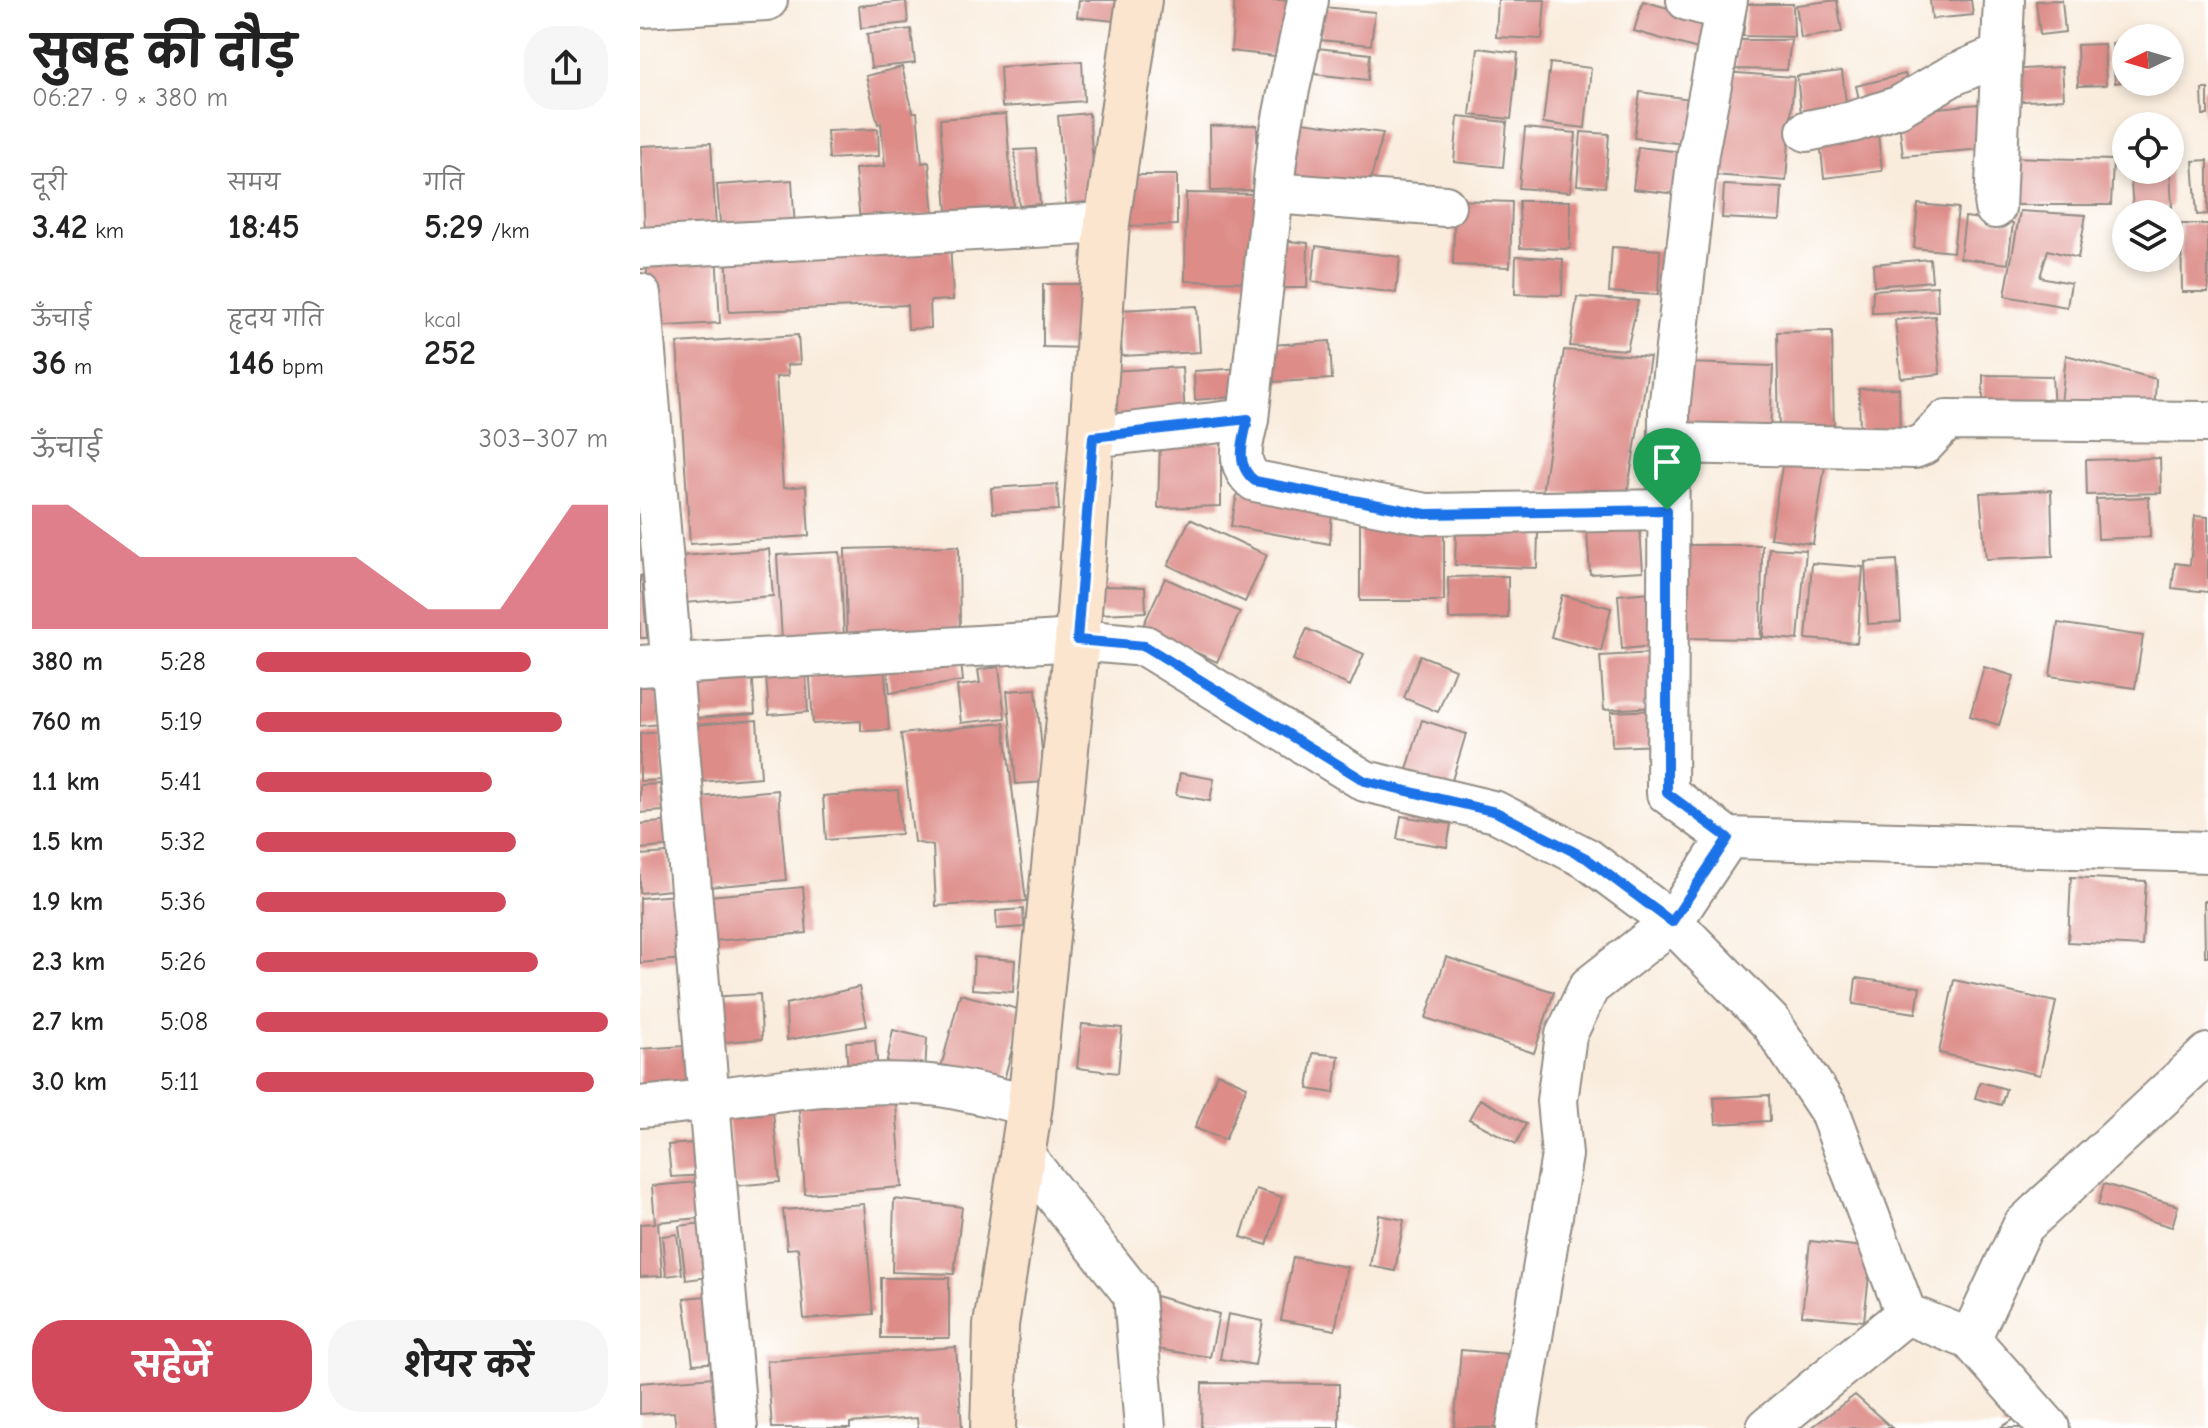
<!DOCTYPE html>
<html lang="hi">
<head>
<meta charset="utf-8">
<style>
  body { margin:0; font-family:"Comic Neue","Playpen Sans Deva",sans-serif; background:#f6f6f6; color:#222; height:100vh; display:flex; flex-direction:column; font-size:30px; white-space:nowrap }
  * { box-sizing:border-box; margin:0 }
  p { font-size:26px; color:#767676 }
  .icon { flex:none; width:44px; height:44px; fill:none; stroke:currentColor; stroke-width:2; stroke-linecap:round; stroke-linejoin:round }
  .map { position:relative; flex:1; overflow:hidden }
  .details { display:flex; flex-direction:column; background:#fff; width:640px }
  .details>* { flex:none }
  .needle { width:52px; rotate:265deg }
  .fabs { position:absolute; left:1472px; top:24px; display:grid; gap:16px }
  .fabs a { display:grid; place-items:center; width:72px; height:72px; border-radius:50%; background:#fff; box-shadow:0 4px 12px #0003; font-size:40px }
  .pin { position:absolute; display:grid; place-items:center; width:68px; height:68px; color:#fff; margin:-82px -34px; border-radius:50% 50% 50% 0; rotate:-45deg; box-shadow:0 0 8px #0007 }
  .pin .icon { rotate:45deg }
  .round { display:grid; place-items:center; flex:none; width:84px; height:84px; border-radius:32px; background:#f6f6f6 }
  .summary { display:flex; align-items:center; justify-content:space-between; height:136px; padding:0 32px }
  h1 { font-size:44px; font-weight:700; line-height:60px }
  .metrics { display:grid; grid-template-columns:repeat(3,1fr); gap:12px; height:136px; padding:8px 32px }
  .metrics div { display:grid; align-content:center }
  .metrics b { font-size:34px; font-weight:700 }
  .metrics small { font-size:22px; font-weight:400 }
  .metrics p { font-size:22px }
  .chart { height:224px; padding:16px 32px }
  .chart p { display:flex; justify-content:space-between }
  .chart svg { width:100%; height:144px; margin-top:8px; fill:#d1495b; opacity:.7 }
  .cta { display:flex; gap:16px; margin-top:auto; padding:16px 32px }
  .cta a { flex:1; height:92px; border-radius:32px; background:#d1495b; color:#fff; font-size:32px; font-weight:700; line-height:92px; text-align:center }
  .cta a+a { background:#f6f6f6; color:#222 }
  ul { padding:0 32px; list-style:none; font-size:26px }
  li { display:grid; grid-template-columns:128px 96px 1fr; align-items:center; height:60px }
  li i { height:20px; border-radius:10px; background:#d1495b }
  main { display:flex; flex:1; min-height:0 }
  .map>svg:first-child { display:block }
  .building { fill:#dd8c88 }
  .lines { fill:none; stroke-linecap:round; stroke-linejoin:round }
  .minor-casing { stroke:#928c84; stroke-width:44 }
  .secondary-casing { stroke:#928c84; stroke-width:48 }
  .minor { stroke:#fff; stroke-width:40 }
  .secondary { stroke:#fce5cf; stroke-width:44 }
  .route-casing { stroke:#fff; stroke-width:16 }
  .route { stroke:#1a73e8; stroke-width:10 }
</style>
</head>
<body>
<main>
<section class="details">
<div class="summary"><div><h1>सुबह की दौड़</h1><p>06:27 · 9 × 380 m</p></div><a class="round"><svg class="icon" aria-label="share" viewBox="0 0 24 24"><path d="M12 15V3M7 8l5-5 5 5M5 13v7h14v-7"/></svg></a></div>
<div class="metrics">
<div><p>दूरी</p><b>3.42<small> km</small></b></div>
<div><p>समय</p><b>18:45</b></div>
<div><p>गति</p><b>5:29<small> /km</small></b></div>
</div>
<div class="metrics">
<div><p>ऊँचाई</p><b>36<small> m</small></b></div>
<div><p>हृदय गति</p><b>146<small> bpm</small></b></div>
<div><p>kcal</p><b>252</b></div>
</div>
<div class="chart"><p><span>ऊँचाई</span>303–307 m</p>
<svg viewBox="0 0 160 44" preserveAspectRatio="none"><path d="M0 44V6L10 6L20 14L30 22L40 22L50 22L60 22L70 22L80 22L90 22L100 30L110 38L120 38L130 38L140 22L150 6L160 6V44z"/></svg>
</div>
<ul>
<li><b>380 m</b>5:28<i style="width:78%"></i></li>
<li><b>760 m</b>5:19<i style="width:87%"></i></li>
<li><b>1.1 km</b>5:41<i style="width:67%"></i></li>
<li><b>1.5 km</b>5:32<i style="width:74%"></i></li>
<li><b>1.9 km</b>5:36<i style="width:71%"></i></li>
<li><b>2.3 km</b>5:26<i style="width:80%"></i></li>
<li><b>2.7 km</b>5:08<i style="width:100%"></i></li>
<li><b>3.0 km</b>5:11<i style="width:96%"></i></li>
</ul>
<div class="cta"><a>सहेजें</a><a>शेयर करें</a></div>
</section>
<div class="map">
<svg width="1568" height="1428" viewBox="0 0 1568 1428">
  <rect width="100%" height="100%" fill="#fff"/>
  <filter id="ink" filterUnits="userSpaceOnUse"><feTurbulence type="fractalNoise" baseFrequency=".0125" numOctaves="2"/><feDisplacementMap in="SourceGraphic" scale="16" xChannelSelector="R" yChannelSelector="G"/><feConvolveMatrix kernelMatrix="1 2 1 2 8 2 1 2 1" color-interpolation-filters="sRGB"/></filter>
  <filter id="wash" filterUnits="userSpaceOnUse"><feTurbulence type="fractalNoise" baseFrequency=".006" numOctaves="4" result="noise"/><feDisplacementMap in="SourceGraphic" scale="32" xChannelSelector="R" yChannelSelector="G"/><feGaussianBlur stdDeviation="1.8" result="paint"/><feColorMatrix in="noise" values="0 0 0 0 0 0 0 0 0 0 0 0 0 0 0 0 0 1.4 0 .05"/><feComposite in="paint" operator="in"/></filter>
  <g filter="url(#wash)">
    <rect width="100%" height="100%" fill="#f9ecdd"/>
    <g id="blocks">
      <!-- building -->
      <g class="building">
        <polygon points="439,0 487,0 484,22 437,17"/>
        <polygon points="595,0 661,0 653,58 591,51"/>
        <polygon points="858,0 905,0 902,39 856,37"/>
        <polygon points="1197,0 1202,32 1161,38 1156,5"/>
        <polygon points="1290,0 1331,0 1333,15 1292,19"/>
        <polygon points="1422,0 1425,32 1400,35 1396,1"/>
        <polygon points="266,1 268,23 221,28 219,6"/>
        <polygon points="1003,1 1080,23 1072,53 994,31"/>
        <polygon points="1107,4 1153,4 1154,37 1103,36"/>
        <polygon points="683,7 735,12 731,45 680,40"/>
        <polygon points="271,29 275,63 231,68 227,34"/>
        <polygon points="1099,40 1151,40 1147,70 1095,69"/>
        <polygon points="1486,40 1486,81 1475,83 1472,43"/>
        <polygon points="1464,44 1466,85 1438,86 1437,45"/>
        <polygon points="677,48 730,54 728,80 674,74"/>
        <polygon points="838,48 878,53 871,119 830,115"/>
        <polygon points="442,61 444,101 362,107 360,67"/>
        <polygon points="910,63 951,68 945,128 903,123"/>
        <polygon points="262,67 273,112 277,112 282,163 289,162 294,214 220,221 215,169 245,166 241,123 238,124 226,76"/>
        <polygon points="1422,67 1424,99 1367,102 1365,70"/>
        <polygon points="1202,71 1208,118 1162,123 1157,76"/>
        <polygon points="1083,72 1154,77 1146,181 1075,175"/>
        <polygon points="1265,74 1271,95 1221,108 1216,86"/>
        <polygon points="1562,89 1568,89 1568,115 1563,115"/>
        <polygon points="1000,92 1058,100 1052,145 994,138"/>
        <polygon points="1348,103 1353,148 1263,156 1258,112"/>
        <polygon points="449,113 456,201 426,204 418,116"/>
        <polygon points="366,114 373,206 307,211 300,119"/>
        <polygon points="818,117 867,122 863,167 814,162"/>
        <polygon points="648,120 743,133 728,190 641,179"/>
        <polygon points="617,125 617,190 571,191 570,126"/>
        <polygon points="885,128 936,133 930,192 879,188"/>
        <polygon points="238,129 239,156 189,159 187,131"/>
        <polygon points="941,132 969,134 965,187 937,185"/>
        <polygon points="1238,135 1242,171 1184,178 1180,141"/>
        <polygon points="71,143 76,228 5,232 1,146"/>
        <polygon points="998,147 1050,153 1046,195 993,189"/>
        <polygon points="396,149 400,204 379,206 375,150"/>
        <polygon points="1366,157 1473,160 1471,205 1365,205"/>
        <polygon points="1568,160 1568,214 1557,215 1553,161"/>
        <polygon points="1490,170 1530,170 1532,207 1493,209"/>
        <polygon points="480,175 537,175 537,225 481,226"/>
        <polygon points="152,180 155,229 81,234 77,185"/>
        <polygon points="1084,185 1142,188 1140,221 1082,218"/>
        <polygon points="546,193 620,194 619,282 545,281"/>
        <polygon points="815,200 872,202 870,267 813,265"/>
        <polygon points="879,201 930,201 930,249 880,248"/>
        <polygon points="1278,204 1318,208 1313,252 1274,248"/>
        <polygon points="1380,211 1446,215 1438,258 1408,250 1400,277 1431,283 1427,307 1365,296"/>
        <polygon points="1325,217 1373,223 1368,264 1320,258"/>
        <polygon points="1541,224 1568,224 1568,292 1542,292"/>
        <polygon points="310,240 313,300 290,301 291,328 268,329 267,305 89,312 86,249"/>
        <polygon points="638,240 668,243 667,288 632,288"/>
        <polygon points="676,246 760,257 756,293 672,282"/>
        <polygon points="972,247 1020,250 1018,295 969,292"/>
        <polygon points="76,251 80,323 10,327 6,256"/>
        <polygon points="876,256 923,259 922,295 875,294"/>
        <polygon points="1290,259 1292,281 1234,286 1233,264"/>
        <polygon points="403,284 446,284 447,348 403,347"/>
        <polygon points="1297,286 1298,311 1232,313 1233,290"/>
        <polygon points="937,297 998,301 987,350 930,346"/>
        <polygon points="557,306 560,352 482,356 479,310"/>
        <polygon points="1295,316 1300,374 1261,378 1255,320"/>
        <polygon points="1192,331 1194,433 1139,434 1137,332"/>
        <polygon points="158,335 160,364 147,365 148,376 136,377 143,488 166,486 169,536 50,544 37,343"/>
        <polygon points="690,341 692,379 634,382 631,345"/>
        <polygon points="924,350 1010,357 987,494 902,493"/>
        <polygon points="1426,355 1516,379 1514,415 1420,413"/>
        <polygon points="1047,363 1133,366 1130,431 1042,427"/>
        <polygon points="542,367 545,417 472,421 469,371"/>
        <polygon points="603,368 603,396 555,400 554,371"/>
        <polygon points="1343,375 1412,376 1414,411 1343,410"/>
        <polygon points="1259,388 1260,434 1220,433 1219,389"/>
        <polygon points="520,442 581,443 581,506 518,508"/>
        <polygon points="1144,454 1186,459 1173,544 1130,538"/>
        <polygon points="1520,458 1521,493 1447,495 1446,460"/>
        <polygon points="417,484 419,510 353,513 351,488"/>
        <polygon points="598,489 692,510 690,544 591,526"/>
        <polygon points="1411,490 1413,556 1346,559 1340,493"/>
        <polygon points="1509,497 1510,537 1458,539 1456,499"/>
        <polygon points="999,516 1003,571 950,574 946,519"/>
        <polygon points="1555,516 1568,517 1568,592 1532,588 1535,563 1550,565"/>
        <polygon points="550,519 627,555 605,602 528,565"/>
        <polygon points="720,523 804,524 804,601 720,601"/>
        <polygon points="816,530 898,532 897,568 815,565"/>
        <polygon points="1041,545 1122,545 1121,639 1041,638"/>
        <polygon points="319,546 320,634 207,636 205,549"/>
        <polygon points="1129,548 1166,550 1158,640 1123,637"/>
        <polygon points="129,549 133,596 44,603 40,556"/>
        <polygon points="200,552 204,638 142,641 137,555"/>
        <polygon points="1257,560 1261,622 1228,624 1225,562"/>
        <polygon points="1172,563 1223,567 1217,643 1166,639"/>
        <polygon points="2,575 7,638 0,638 0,576"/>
        <polygon points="868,576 868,618 809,619 808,577"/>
        <polygon points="525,578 600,612 577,662 502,628"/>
        <polygon points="463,586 505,587 506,612 460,614"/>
        <polygon points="1010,592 1014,646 982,649 978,595"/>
        <polygon points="922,595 971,608 961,651 911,637"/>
        <polygon points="1418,623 1503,636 1495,688 1410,676"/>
        <polygon points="667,629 724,654 710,686 653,660"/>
        <polygon points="320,653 323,681 250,693 247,664"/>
        <polygon points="1014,653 1017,707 964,710 960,656"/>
        <polygon points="780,655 815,669 798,712 764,698"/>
        <polygon points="244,659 249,730 221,731 221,721 173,724 169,664"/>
        <polygon points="165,660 168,712 129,715 125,663"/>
        <polygon points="112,667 115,714 42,719 39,672"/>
        <polygon points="359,667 365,718 321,723 317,686 340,683 338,670"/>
        <polygon points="1344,667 1374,676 1359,725 1330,716"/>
        <polygon points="16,674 21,724 0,726 0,676"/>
        <polygon points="396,689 405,782 376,784 367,691"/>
        <polygon points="1019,710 1021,745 972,747 971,712"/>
        <polygon points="117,720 121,777 46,783 41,726"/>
        <polygon points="782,720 826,734 809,790 765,776"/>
        <polygon points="364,723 386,901 296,906 293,846 274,842 261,734"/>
        <polygon points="21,732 24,780 0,781 0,734"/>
        <polygon points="540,773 574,779 570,801 536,795"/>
        <polygon points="20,784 23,811 0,813 0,785"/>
        <polygon points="138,790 146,880 58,888 50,798"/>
        <polygon points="258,790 261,834 186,840 183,796"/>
        <polygon points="761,816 811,824 807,847 757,839"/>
        <polygon points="33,821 35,846 0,849 0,824"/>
        <polygon points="27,853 31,890 0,893 0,855"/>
        <polygon points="1431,877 1506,881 1502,946 1428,942"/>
        <polygon points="163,887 167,933 74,941 70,896"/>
        <polygon points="37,895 42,959 0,963 0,898"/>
        <polygon points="1564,901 1568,901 1568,956 1565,956"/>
        <polygon points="383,909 384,927 357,929 356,911"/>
        <polygon points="334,957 375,960 373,992 332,989"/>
        <polygon points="806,957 914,992 894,1053 786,1018"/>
        <polygon points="1216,978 1280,987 1276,1013 1213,1004"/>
        <polygon points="1314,980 1416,1002 1400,1075 1299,1053"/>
        <polygon points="219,987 227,1026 147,1040 146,1004"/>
        <polygon points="120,994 122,1039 72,1043 69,997"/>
        <polygon points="320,994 382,1010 361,1092 299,1075"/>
        <polygon points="442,1024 482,1028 478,1073 437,1068"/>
        <polygon points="253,1030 287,1038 285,1072 246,1065"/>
        <polygon points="235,1040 238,1071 208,1074 206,1042"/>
        <polygon points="45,1046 48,1087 0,1090 0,1049"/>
        <polygon points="673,1053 699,1056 694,1093 668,1089"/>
        <polygon points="577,1073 607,1086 585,1140 555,1128"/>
        <polygon points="1340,1082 1366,1089 1361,1105 1335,1098"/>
        <polygon points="255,1089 262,1187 165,1194 158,1096"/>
        <polygon points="1129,1095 1130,1121 1076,1124 1074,1098"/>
        <polygon points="840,1099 886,1124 876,1144 829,1119"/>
        <polygon points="132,1101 140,1182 94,1186 87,1106"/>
        <polygon points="66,1142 68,1175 31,1177 28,1145"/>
        <polygon points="68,1181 71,1217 18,1222 22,1276 0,1277 0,1224 15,1223 12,1186"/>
        <polygon points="1464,1184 1538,1206 1532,1227 1458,1205"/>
        <polygon points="616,1189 642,1197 627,1245 601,1237"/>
        <polygon points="254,1199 322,1207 314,1274 252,1272"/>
        <polygon points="224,1204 233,1314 164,1319 158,1248 147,1249 143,1210"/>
        <polygon points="739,1215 764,1220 755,1271 730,1266"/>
        <polygon points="70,1222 77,1276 46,1280 39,1226"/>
        <polygon points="37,1234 42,1274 26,1276 22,1236"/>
        <polygon points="1170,1241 1232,1248 1224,1321 1162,1315"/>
        <polygon points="653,1257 707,1267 695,1330 641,1320"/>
        <rect x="241" y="1278" width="68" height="60"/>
        <polygon points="79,1295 81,1362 53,1364 44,1298"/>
        <polygon points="516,1296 579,1314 570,1357 509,1348"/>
        <polygon points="588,1314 623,1321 615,1365 580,1359"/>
        <polygon points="316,1347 322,1428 278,1428 277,1418 210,1423 210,1428 132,1428 127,1361"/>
        <polygon points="821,1350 867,1354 860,1428 814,1428"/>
        <polygon points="74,1377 78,1428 36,1428 34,1412 0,1414 0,1383"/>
        <polygon points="562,1383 699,1384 699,1428 561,1428"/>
        <polygon points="1215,1395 1252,1428 1171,1428"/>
        <polygon points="1381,1415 1389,1428 1360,1428"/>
      </g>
    </g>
  </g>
  <g filter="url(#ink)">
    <use href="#blocks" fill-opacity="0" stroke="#928c84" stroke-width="2"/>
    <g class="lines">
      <!-- minor casing -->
      <g class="minor-casing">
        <g id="minor">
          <path d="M668,0C656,64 637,128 633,193L805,206"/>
          <polyline points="1047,0 1084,10"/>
          <polyline points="1087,0 1058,153 1029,410 1027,793 1088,838 1568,852"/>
          <polyline points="0,7 127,0"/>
          <polyline points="1167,131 1212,122 1258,107 1313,75 1360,55"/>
          <path d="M633,193L608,419C603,442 594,465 615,481L786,514L1027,510"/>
          <polyline points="1355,208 1364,0"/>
          <polyline points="0,248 467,223"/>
          <polyline points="0,294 97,1428"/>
          <polyline points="453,437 608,419"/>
          <polyline points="1030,443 1274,448 1284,444 1307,420 1568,422"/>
          <polyline points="0,666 437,640 505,646 725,781 856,812 946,858 1032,922 1131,1023 1189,1110 1266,1314 1330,1339 1409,1428"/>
          <path d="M0,1107C92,1099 183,1079 275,1084C313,1085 353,1098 390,1105"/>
          <polyline points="382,1153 494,1295 505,1428"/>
          <polyline points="1330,1339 1383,1226 1568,1054"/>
          <polyline points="877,1428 922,1155 917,1101 926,1035 949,987 1032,922 1088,838"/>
          <polyline points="1127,1428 1266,1314"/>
        </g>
      </g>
      <!-- secondary casing -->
      <g class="secondary-casing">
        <polyline id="secondary" points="353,1428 356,1325 390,1105 437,640 467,223 499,0"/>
      </g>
      <!-- minor -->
      <use href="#minor" class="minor"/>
      <!-- secondary -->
      <use href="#secondary" class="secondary"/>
    </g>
  </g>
  <g class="lines" filter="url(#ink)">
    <!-- route casing -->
    <g class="route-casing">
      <path id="route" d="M608,419C603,442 594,465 615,481L786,514L1027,510V793L1088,838L1032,922L946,858L856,812L725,781L505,646L437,640L453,437Z"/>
    </g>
    <!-- route -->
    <use href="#route" class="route"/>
  </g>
</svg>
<div class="fabs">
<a><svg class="needle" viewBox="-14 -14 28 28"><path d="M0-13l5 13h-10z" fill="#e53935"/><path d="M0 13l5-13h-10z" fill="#767676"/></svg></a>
<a><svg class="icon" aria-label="locate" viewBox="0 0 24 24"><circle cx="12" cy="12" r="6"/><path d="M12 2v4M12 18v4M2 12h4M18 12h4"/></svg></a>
<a><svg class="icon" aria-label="layers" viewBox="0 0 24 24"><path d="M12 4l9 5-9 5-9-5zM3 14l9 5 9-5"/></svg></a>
</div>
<div class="pin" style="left:1027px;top:510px;background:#1e9e55"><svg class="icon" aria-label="arrive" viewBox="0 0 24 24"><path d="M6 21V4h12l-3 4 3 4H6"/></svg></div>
</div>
</main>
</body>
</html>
